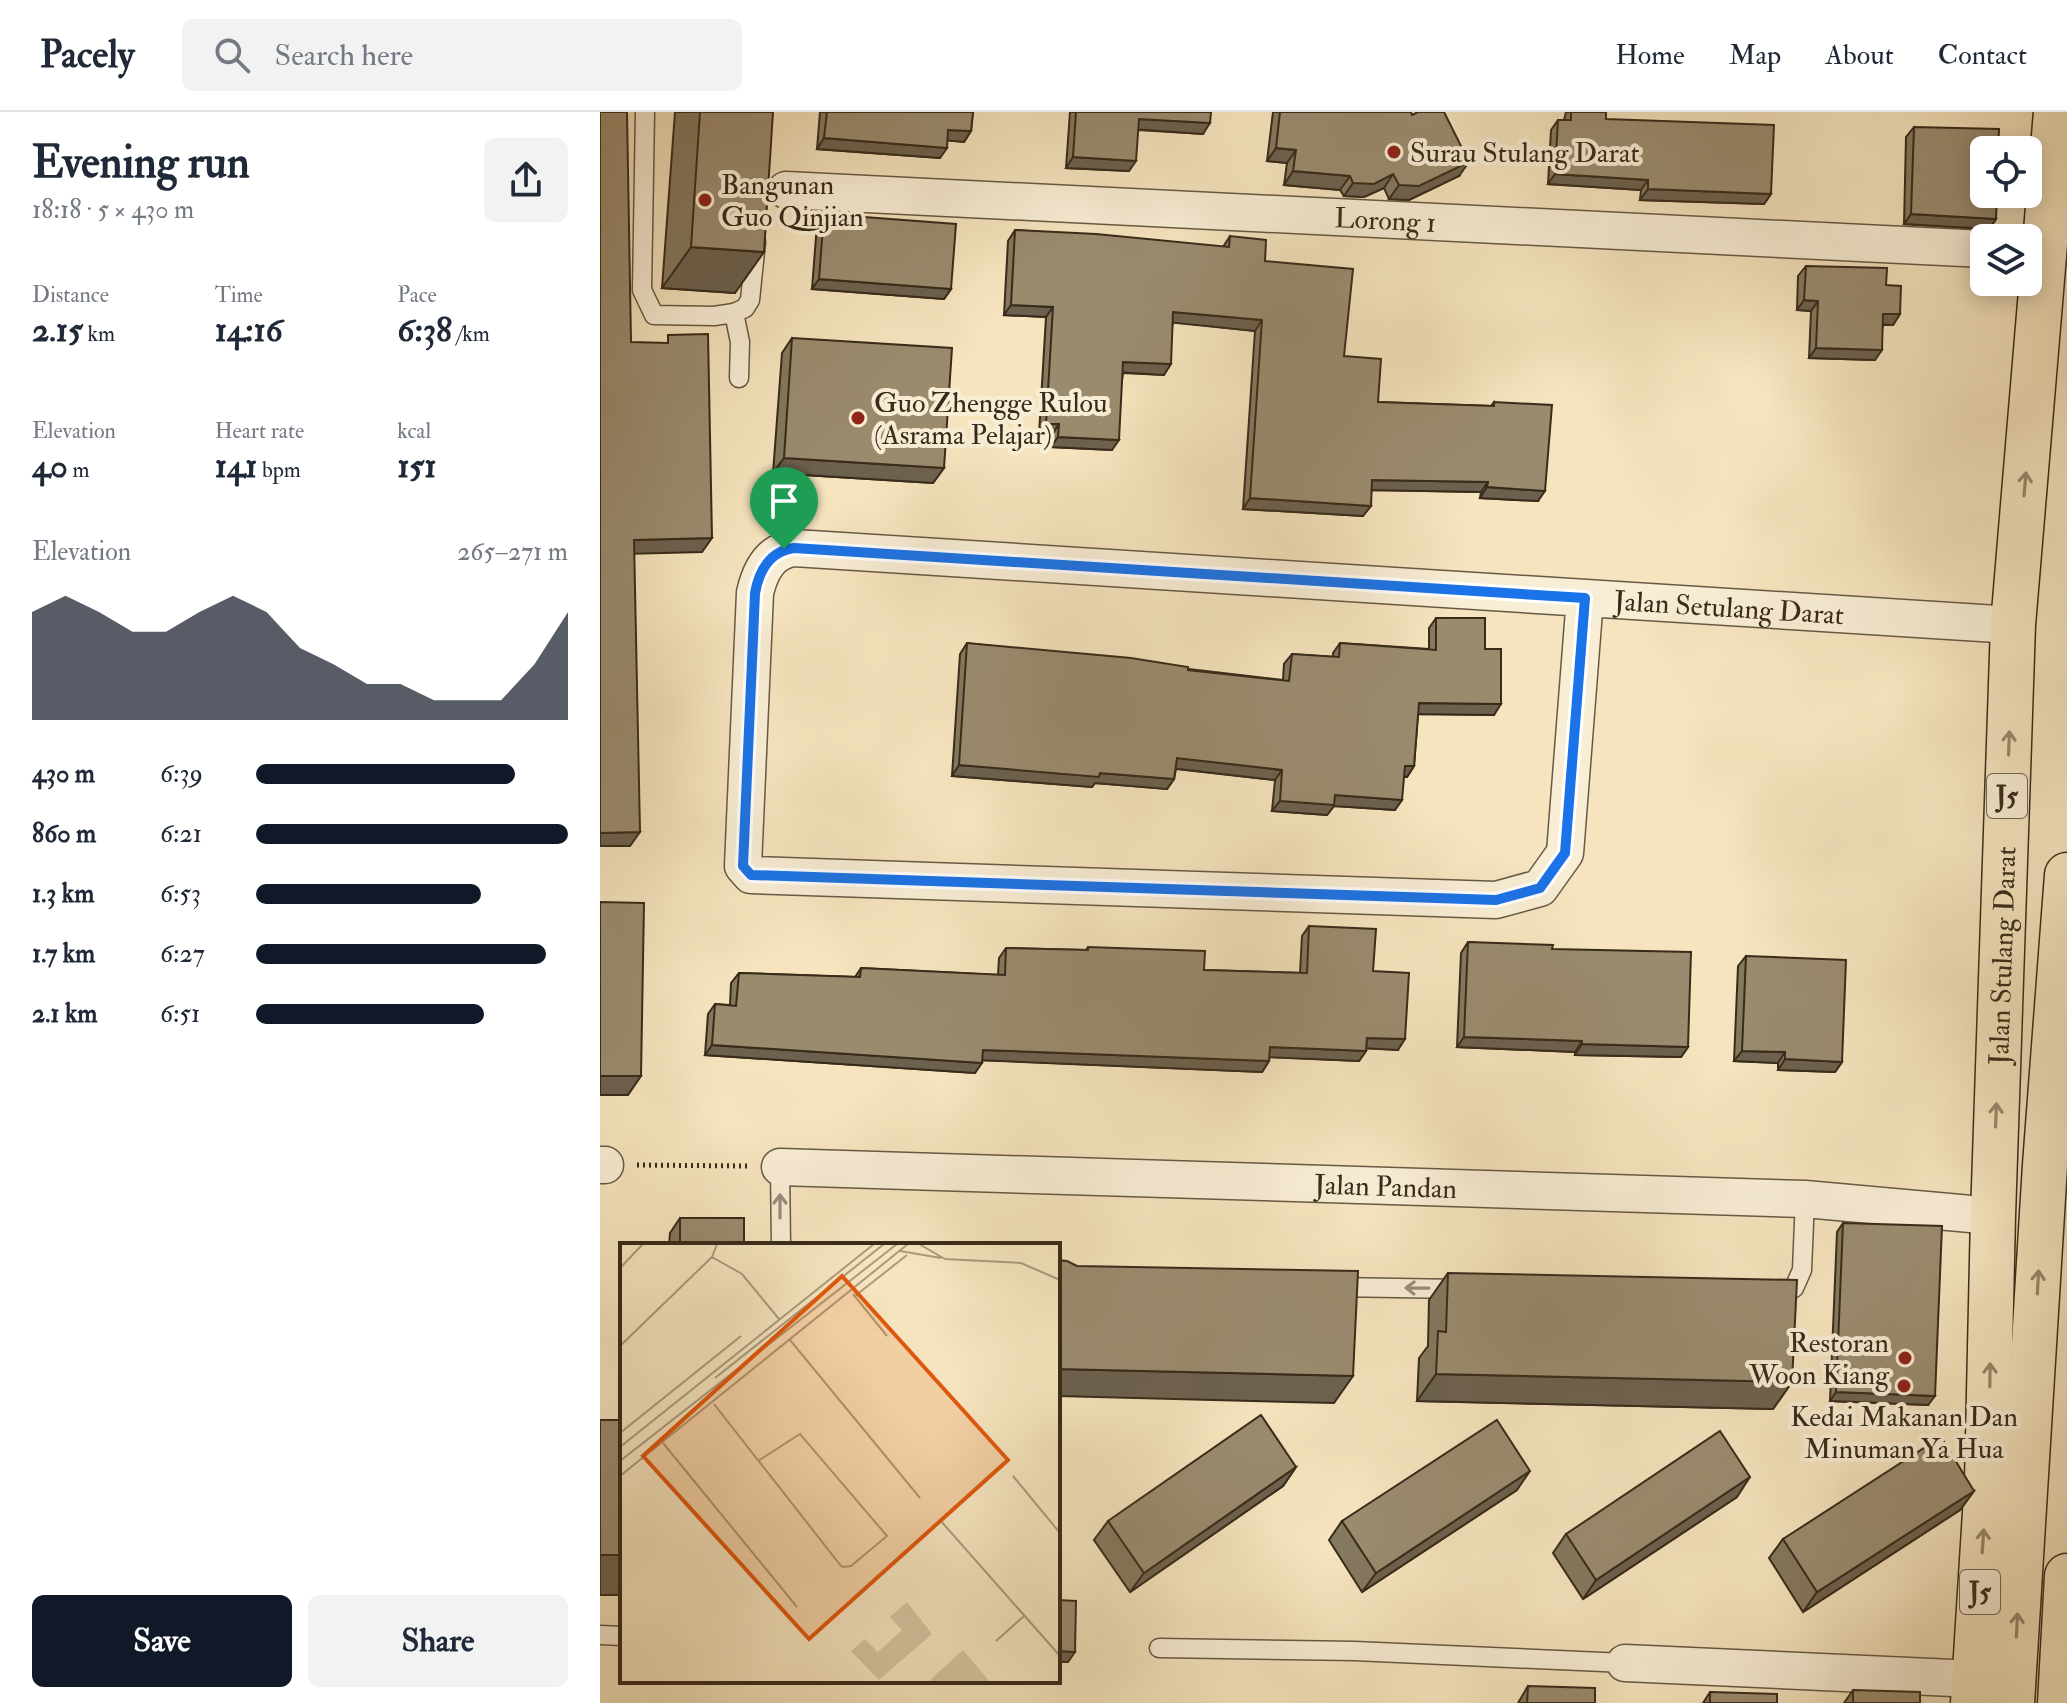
<!DOCTYPE html>
<html lang="en">
<head>
<meta charset="utf-8">
<style>
  body { margin:0; font-family:"IM FELL Double Pica",serif; background:#f2f2f3; color:#1f2937; height:100vh; display:flex; flex-direction:column; font-size:30px; white-space:nowrap }
  * { box-sizing:border-box; margin:0 }
  p { font-size:26px; color:#747a83 }
  .icon { flex:none; width:44px; height:44px; fill:none; stroke:currentColor; stroke-width:2; stroke-linecap:round; stroke-linejoin:round }
  .map { position:relative; flex:1; overflow:hidden }
  .drawer { display:flex; flex-direction:column; background:#fff; width:600px }
  .drawer>* { flex:none }
  .buttons { position:absolute; left:1370px; top:24px; display:grid; gap:16px }
  .buttons a { display:grid; place-items:center; width:72px; height:72px; border-radius:12px; background:#fff; box-shadow:0 4px 20px #0003; font-size:40px }
  .pin { position:absolute; display:grid; place-items:center; width:68px; height:68px; color:#fff; margin:-82px -34px; border-radius:50% 50% 50% 0; rotate:-45deg; box-shadow:0 0 8px #0007 }
  .pin .icon { rotate:45deg }
  .round { display:grid; place-items:center; flex:none; width:84px; height:84px; border-radius:12px; background:#f2f2f3 }
  .head { display:flex; align-items:center; justify-content:space-between; height:136px; padding:0 32px }
  h1 { font-size:44px; font-weight:700; line-height:60px }
  .metrics { display:grid; grid-template-columns:repeat(3,1fr); gap:12px; height:136px; padding:8px 32px }
  .metrics div { display:grid; align-content:center }
  .metrics b { font-size:34px; font-weight:700 }
  .metrics small { font-size:22px; font-weight:400 }
  .metrics p { font-size:22px }
  .chart { height:224px; padding:16px 32px }
  .chart p { display:flex; justify-content:space-between }
  .chart svg { width:100%; height:144px; margin-top:8px; fill:#111827; opacity:.7 }
  .cta { display:flex; gap:16px; margin-top:auto; padding:16px 32px }
  .cta a { flex:1; height:92px; border-radius:12px; background:#111827; color:#fff; font-size:32px; font-weight:700; line-height:92px; text-align:center }
  .cta a+a { background:#f2f2f3; color:#1f2937 }
  ul { padding:0 32px; list-style:none; font-size:26px }
  li { display:grid; grid-template-columns:128px 96px 1fr; align-items:center; height:60px }
  li i { height:20px; border-radius:10px; background:#111827 }
  header { display:flex; align-items:center; gap:48px; box-sizing:border-box; height:112px; padding:0 40px; background:#fff; border-bottom:2px solid #e0e1e3 }
  header strong { font-size:38px }
  nav { display:flex; gap:44px; margin-inline-start:auto; font-size:28px }
  .search { width:560px; height:72px; background:#f2f2f3; display:flex; align-items:center; gap:20px; box-sizing:border-box; padding:0 28px; border-radius:12px; color:#747a83; font-size:30px }
  main { display:flex; flex:1; min-height:0 }
  .map>svg:first-child { display:block }
  .lines { fill:none; stroke-linecap:round; stroke-linejoin:round }
  .lane-casing { stroke:#675943; stroke-width:21 }
  .street-casing { stroke:#675943; stroke-width:39 }
  .primary-casing { stroke:#382b1a; stroke-width:47 }
  .highway-casing { stroke:#382b1a; stroke-width:47 }
  .path { stroke:#382b1a; stroke-width:5; stroke-dasharray:2 4; stroke-linecap:butt }
  .lane { stroke:#f8edd5; stroke-width:18 }
  .street { stroke:#f8edd5; stroke-width:36 }
  .primary { stroke:#f5e4be; stroke-width:44 }
  .highway { stroke:#f5e4be; stroke-width:44 }
  .wall { fill:#84785f; stroke:#382b1a; stroke-width:2 }
  .shaded-wall { fill:#6c614e; stroke:#382b1a; stroke-width:2 }
  .building { fill:#9a8b6f; stroke:#382b1a; stroke-width:2 }
  .oneway { stroke:#96886c }
  .oneway2 { stroke:#988c78 }
  .route-casing { stroke:#fff; stroke-width:16 }
  .route { stroke:#1a73e8; stroke-width:10 }
  .poi-dot { fill:#8f2418; stroke:#f8edd5; stroke-width:3 }
  .labels { text-anchor:middle; stroke-width:8; stroke-linejoin:round; paint-order:stroke }
  .shield { fill:#f8edd5; stroke:#726552; stroke-width:2 }
  .shield-label { font-size:26px; font-weight:bold; fill:#382b1a }
  .poi-label { font-size:28px; fill:#382b1a; stroke:#f8edd5; text-anchor:start }
  .street-label { font-size:28px; fill:#382b1a; stroke:#f8edd5 }
  .inset-road { fill:none; stroke:#a99a7c; stroke-width:2 }
  .view { fill:#df570d; fill-opacity:0.15; stroke:#df570d; stroke-width:4 }
  .inset-edge { fill:none; stroke:#382b1a; stroke-width:4 }
</style>
</head>
<body>
<header>
<strong>Pacely</strong>
<div class="search"><svg class="icon" aria-label="search" viewBox="0 0 24 24"><circle cx="10" cy="10" r="6"/><path d="M15 15l6 6"/></svg>Search here</div>
<nav><a>Home</a><a>Map</a><a>About</a><a>Contact</a></nav>
</header>
<main>
<section class="drawer">
<div class="head"><div><h1>Evening run</h1><p>18:18 · 5 × 430 m</p></div><a class="round"><svg class="icon" aria-label="share" viewBox="0 0 24 24"><path d="M12 15V3M7 8l5-5 5 5M5 13v7h14v-7"/></svg></a></div>
<div class="metrics">
<div><p>Distance</p><b>2.15<small> km</small></b></div>
<div><p>Time</p><b>14:16</b></div>
<div><p>Pace</p><b>6:38<small> /km</small></b></div>
</div>
<div class="metrics">
<div><p>Elevation</p><b>40<small> m</small></b></div>
<div><p>Heart rate</p><b>141<small> bpm</small></b></div>
<div><p>kcal</p><b>151</b></div>
</div>
<div class="chart"><p><span>Elevation</span>265–271 m</p>
<svg viewBox="0 0 160 44" preserveAspectRatio="none"><path d="M0 44V11L10 6L20 11L30 17L40 17L50 11L60 6L70 11L80 22L90 27L100 33L110 33L120 38L130 38L140 38L150 27L160 11V44z"/></svg>
</div>
<ul>
<li><b>430 m</b>6:39<i style="width:83%"></i></li>
<li><b>860 m</b>6:21<i style="width:100%"></i></li>
<li><b>1.3 km</b>6:53<i style="width:72%"></i></li>
<li><b>1.7 km</b>6:27<i style="width:93%"></i></li>
<li><b>2.1 km</b>6:51<i style="width:73%"></i></li>
</ul>
<div class="cta"><a>Save</a><a>Share</a></div>
</section>
<div class="map">
<svg width="1467" height="1591" viewBox="0 0 1467 1591">
  <rect width="100%" height="100%" fill="#f5e4be"/>
  <filter id="stains"><feTurbulence type="fractalNoise" baseFrequency=".0025" numOctaves="4"/><feColorMatrix values="0 0 0 0 .2 0 0 0 0 .09 0 0 0 0 .02 0 0 0 .5 -.17"/></filter>
  <radialGradient id="worn" r=".72"><stop offset=".6" stop-color="#630" stop-opacity="0"/><stop offset="1" stop-color="#630" stop-opacity=".3"/></radialGradient>
  <g class="lines">
    <!-- lane casing -->
    <g class="lane-casing">
      <g id="lane">
        <polyline points="45,0 42,178 54,203 114,204 134,201 140,230 139,266"/>
        <polyline points="134,201 145,196 150,188 156,130"/>
        <polyline points="180,1055 181,1133"/>
        <polyline points="734,1175 860,1177"/>
        <polyline points="1181,1183 1194,1176 1202,1158 1205,1087"/>
        <polyline points="0,1523 22,1524"/>
        <polyline points="559,1536 754,1539 1025,1551"/>
      </g>
    </g>
    <!-- street casing -->
    <g class="street-casing">
      <g id="street">
        <path id="s1" d="M186,78L1384,137"/>
        <path id="s2" d="M985,486L965,741L940,776L896,788L151,763L143,754L155,481C160,459 170,439 194,436L1413,513"/>
        <polyline points="0,1053 5,1053"/>
        <path id="s3" d="M180,1055L1205,1087L1393,1104"/>
        <polyline points="1025,1551 1375,1567"/>
      </g>
    </g>
    <!-- primary casing -->
    <g class="primary-casing">
      <g id="primary">
        <path id="s4" d="M1373,1591L1387,1369L1393,1104L1413,513L1456,0"/>
      </g>
    </g>
    <!-- highway casing -->
    <g class="highway-casing">
      <g id="highway">
        <polyline points="1412,1591 1445,1053 1467,763"/>
        <polyline points="1460,1591 1467,1464"/>
      </g>
    </g>
    <!-- path -->
    <polyline class="path" points="37,1053 147,1054"/>
    <!-- lane -->
    <use href="#lane" class="lane"/>
    <!-- street -->
    <use href="#street" class="street"/>
    <!-- primary -->
    <use href="#primary" class="primary"/>
    <!-- highway -->
    <use href="#highway" class="highway"/>
  </g>
  <!-- wall -->
  <g class="wall">
    <polygon points="75,0 173,0 135,181 62,176"/>
    <polygon points="220,0 373,0 371,19 364,30 347,28 340,46 217,37"/>
    <polygon points="470,0 611,0 603,22 538,18 529,59 466,56"/>
    <polygon points="673,0 680,0 859,64 809,88 789,87 784,76 764,85 744,84 740,78 684,73 687,51 667,49"/>
    <polygon points="966,0 1006,0 1006,7 1171,82 1164,92 1040,88 1041,78 948,72 951,18 958,8 964,8"/>
    <polygon points="1314,15 1396,107 1389,117 1304,112 1306,25"/>
    <polygon points="224,102 351,177 344,187 212,177 217,112"/>
    <polygon points="415,118 623,135 630,124 665,149 744,244 778,290 891,294 894,290 938,389 880,386 881,380 772,378 763,404 643,397 655,219 573,210 564,263 523,261 512,338 451,335 452,323 439,322 446,205 404,203 408,129"/>
    <polygon points="1206,154 1286,173 1300,202 1293,213 1283,213 1275,248 1209,246 1211,199 1197,198 1198,164"/>
    <polygon points="192,226 344,356 333,371 173,361 182,241"/>
    <polygon points="836,506 885,537 894,603 818,602 814,654 807,665 804,664 795,698 734,694 727,703 672,699 675,668 576,657 574,667 567,677 495,671 492,675 352,664 360,542 367,531 683,568 684,552 692,542 733,545 733,541 740,531 829,537 829,516"/>
    <polygon points="709,814 773,859 798,938 766,936 766,939 759,949 669,945 669,949 662,960 382,948 375,961 105,943 108,902 115,892 130,893 131,871 139,861 255,865 261,856 398,863 399,846 406,836 486,838 488,835 604,858 700,861 702,824"/>
    <polygon points="868,830 952,837 1088,935 1081,945 975,943 975,940 857,935 861,841"/>
    <polygon points="1146,844 1242,950 1235,960 1178,958 1178,951 1134,949 1138,854"/>
    <polygon points="80,1106 144,1133 69,1133 70,1121"/>
    <polygon points="1243,1111 1328,1293 1230,1289 1237,1120"/>
    <polygon points="848,1161 1192,1270 1173,1297 817,1289 819,1246 828,1234 829,1188"/>
    <polygon points="696,1355 683,1374 530,1480 494,1428 508,1409"/>
    <polygon points="917,1378 762,1480 729,1428 742,1409"/>
    <polygon points="1374,1379 1360,1398 1203,1500 1169,1446 1183,1427"/>
    <polygon points="1137,1385 983,1487 953,1441 966,1422"/>
    <polygon points="928,1574 995,1591 918,1591"/>
    <polygon points="1253,1578 1320,1591 1244,1591"/>
    <polygon points="1110,1580 1177,1591 1103,1591"/>
  </g>
  <!-- shaded-wall -->
  <g class="shaded-wall">
    <polygon points="539,7 610,11 603,22 531,17"/>
    <polygon points="348,18 371,19 364,30 341,28"/>
    <polygon points="224,26 347,36 340,46 217,37"/>
    <polygon points="676,36 696,38 687,51 667,49"/>
    <polygon points="473,45 536,49 529,59 466,56"/>
    <polygon points="869,50 859,64 809,88 789,87 799,73"/>
    <polygon points="693,59 750,64 740,78 684,73"/>
    <polygon points="793,62 784,76 764,85 744,84 753,71"/>
    <polygon points="955,62 1048,68 1041,78 948,72"/>
    <polygon points="1048,77 1171,82 1164,92 1040,88"/>
    <polygon points="1311,102 1396,107 1389,117 1304,112"/>
    <polygon points="91,135 164,140 135,181 62,176"/>
    <polygon points="219,167 351,177 344,187 212,177"/>
    <polygon points="1204,188 1218,189 1211,199 1197,198"/>
    <polygon points="411,193 453,195 446,205 404,203"/>
    <polygon points="573,200 662,208 655,219 566,210"/>
    <polygon points="1283,202 1300,202 1293,213 1276,212"/>
    <polygon points="1216,236 1282,238 1275,248 1209,246"/>
    <polygon points="523,250 571,252 564,263 516,260"/>
    <polygon points="446,312 459,312 452,323 439,322"/>
    <polygon points="458,325 519,328 512,338 451,335"/>
    <polygon points="184,346 344,356 333,371 173,361"/>
    <polygon points="772,368 888,370 881,380 765,378"/>
    <polygon points="887,375 945,379 938,389 880,386"/>
    <polygon points="650,386 771,394 763,404 643,397"/>
    <polygon points="112,426 102,440 24,442 34,428"/>
    <polygon points="819,591 901,592 894,603 812,602"/>
    <polygon points="577,646 682,658 675,668 570,656"/>
    <polygon points="359,653 500,661 574,667 567,677 495,671 492,675 352,664"/>
    <polygon points="805,654 814,654 807,665 798,664"/>
    <polygon points="735,683 802,688 795,698 734,694 727,703 672,699 680,689"/>
    <polygon points="40,720 30,734 0,734 0,721"/>
    <polygon points="864,925 982,929 975,940 857,935"/>
    <polygon points="767,926 805,927 798,938 760,936"/>
    <polygon points="982,932 1088,935 1081,945 975,943"/>
    <polygon points="112,933 382,951 375,961 105,943"/>
    <polygon points="670,935 766,939 759,949 663,945"/>
    <polygon points="383,938 669,949 662,960 376,948"/>
    <polygon points="1142,939 1185,940 1178,951 1134,949"/>
    <polygon points="1185,947 1242,950 1235,960 1178,958"/>
    <polygon points="0,964 41,964 28,983 0,983"/>
    <polygon points="458,1257 753,1264 734,1291 458,1284"/>
    <polygon points="836,1262 1192,1270 1173,1297 817,1289"/>
    <polygon points="1236,1280 1335,1284 1328,1293 1230,1289"/>
    <polygon points="696,1355 683,1374 530,1480 544,1461"/>
    <polygon points="930,1359 917,1378 762,1480 776,1461"/>
    <polygon points="1150,1365 1137,1385 983,1487 996,1468"/>
    <polygon points="1374,1379 1360,1398 1203,1500 1217,1480"/>
    <rect x="0" y="1443" width="22" height="40"/>
    <polygon points="458,1539 475,1540 468,1550 458,1550"/>
  </g>
  <!-- building -->
  <g class="building">
    <polygon points="0,0 27,0 31,230 68,231 68,223 108,222 112,426 34,428 40,720 0,721"/>
    <polygon points="100,0 173,0 164,140 91,135"/>
    <polygon points="227,0 373,0 371,19 348,18 347,36 224,26"/>
    <polygon points="476,0 611,0 610,11 539,7 536,49 473,45"/>
    <polygon points="680,0 811,0 812,3 818,0 844,0 869,50 819,74 799,73 793,62 774,72 753,71 750,64 693,59 696,38 676,36"/>
    <polygon points="971,0 1006,0 1006,7 1174,13 1171,82 1048,77 1048,68 955,62 958,8 971,8"/>
    <polygon points="1314,15 1399,17 1398,38 1384,38 1384,82 1397,82 1396,107 1311,102"/>
    <polygon points="224,102 356,112 351,177 219,167"/>
    <polygon points="415,118 496,122 629,135 630,124 666,128 665,149 753,157 744,244 781,247 778,290 894,294 894,290 952,293 945,379 887,375 888,370 772,368 771,394 650,386 662,208 573,200 571,252 523,250 519,328 458,325 459,312 446,312 453,195 411,193"/>
    <polygon points="1206,154 1287,156 1286,173 1301,174 1300,202 1283,202 1282,238 1216,236 1218,189 1204,188"/>
    <polygon points="192,226 352,236 344,356 184,346"/>
    <polygon points="836,506 885,506 885,537 901,537 901,592 819,591 814,654 805,654 802,688 735,683 734,693 680,689 682,658 577,646 574,667 500,661 499,665 359,653 367,531 531,546 588,555 588,558 689,569 692,542 739,545 740,531 836,538"/>
    <polygon points="0,790 44,791 41,964 0,964"/>
    <polygon points="709,814 776,817 773,859 809,861 805,927 767,926 766,939 670,935 669,949 383,938 382,951 112,933 115,892 136,894 139,861 260,865 261,856 405,863 406,836 488,838 488,835 605,839 604,858 707,861"/>
    <polygon points="868,830 953,833 952,837 1091,840 1088,935 982,932 982,929 864,925"/>
    <polygon points="1146,844 1246,848 1242,950 1185,947 1185,940 1142,939"/>
    <rect x="80" y="1106" width="64" height="27"/>
    <polygon points="1243,1111 1342,1114 1335,1284 1236,1280"/>
    <polygon points="458,1148 467,1149 477,1154 758,1159 753,1264 458,1257"/>
    <polygon points="848,1161 1197,1168 1192,1270 836,1262 838,1219 846,1220"/>
    <polygon points="661,1303 696,1355 544,1461 508,1409"/>
    <rect x="0" y="1308" width="22" height="135"/>
    <polygon points="897,1308 930,1359 776,1461 742,1409"/>
    <polygon points="1120,1319 1150,1365 996,1468 966,1422"/>
    <polygon points="1341,1325 1374,1379 1217,1480 1183,1427"/>
    <polygon points="458,1488 476,1489 475,1540 458,1539"/>
    <polygon points="928,1574 995,1576 995,1591 927,1591"/>
    <polygon points="1253,1578 1320,1580 1320,1591 1253,1591"/>
    <polygon points="1110,1580 1177,1582 1177,1591 1110,1591"/>
  </g>
  <!-- one-way arrows -->
  <defs><path id="oneway-shaft" d="M-6 0H5M1.5-3L5.5 0L1.5 3" fill="none" stroke-width="1.6" stroke-linecap="round" stroke-linejoin="round" transform="scale(2)"/></defs>
  <g class="oneway">
    <use href="#oneway-shaft" transform="translate(1425 372) rotate(-85)"/>
    <use href="#oneway-shaft" transform="translate(1409 631) rotate(-88)"/>
    <use href="#oneway-shaft" transform="translate(1396 1003) rotate(-88)"/>
    <use href="#oneway-shaft" transform="translate(1438 1170) rotate(-87)"/>
    <use href="#oneway-shaft" transform="translate(1390 1263) rotate(-89)"/>
    <use href="#oneway-shaft" transform="translate(1383 1429) rotate(-86)"/>
    <use href="#oneway-shaft" transform="translate(1417 1513) rotate(-87)"/>
  </g>
  <g class="oneway2">
    <use href="#oneway-shaft" transform="translate(180 1094) rotate(-90)"/>
    <use href="#oneway-shaft" transform="translate(817 1176) rotate(-179)"/>
  </g>
  <g class="lines">
    <!-- route casing -->
    <g class="route-casing">
      <path id="route" d="M194,436L985,486L965,741L940,776L896,788L151,763L143,754L155,481C159,459 170,439 194,436Z"/>
    </g>
    <!-- route -->
    <use href="#route" class="route"/>
  </g>
  <!-- markers -->
  <g class="poi-dot">
    <circle cx="794" cy="40" r="8"/>
    <circle cx="105" cy="88" r="8"/>
    <circle cx="258" cy="306" r="8"/>
    <circle cx="1305" cy="1246" r="8"/>
    <circle cx="1304" cy="1274" r="8"/>
  </g>
  <g class="labels">
    <!-- shield labels -->
    <g class="shield">
      <rect x="1387" y="662" width="40" height="44" rx="6"/>
      <rect x="1360" y="1458" width="40" height="44" rx="6"/>
    </g>
    <g class="shield-label">
      <text x="1407" y="693">J5</text>
      <text x="1380" y="1489">J5</text>
    </g>
    <!-- poi labels -->
    <g class="poi-label">
      <text x="810" y="50">Surau Stulang Darat</text>
      <text x="121" y="82">Bangunan<tspan x="121" dy="32">Guo Qinjian</tspan></text>
      <text x="274" y="300">Guo Zhengge Rulou<tspan x="274" dy="32">(Asrama Pelajar)</tspan></text>
      <text x="1289" y="1240" text-anchor="end">Restoran<tspan x="1289" dy="32">Woon Kiang</tspan></text>
      <text x="1304" y="1314" text-anchor="middle">Kedai Makanan Dan<tspan x="1304" dy="32">Minuman Ya Hua</tspan></text>
    </g>
    <!-- street labels -->
    <g class="street-label">
      <text dy="10" stroke="none"><textPath href="#s1" startOffset="600">Lorong 1</textPath></text>
      <text dy="10" stroke="none"><textPath href="#s2" startOffset="2376">Jalan Setulang Darat</textPath></text>
      <text dy="10" stroke="none"><textPath href="#s4" startOffset="748">Jalan Stulang Darat</textPath></text>
      <text dy="10" stroke="none"><textPath href="#s3" startOffset="606">Jalan Pandan</textPath></text>
    </g>
  </g>
  <!-- overview -->
  <g transform="translate(20 1131)">
    <rect width="440" height="440" fill="#f5e4be"/>
    <path d="M287,359L312,391L259,437L231,408L245,396L258,409L282,387L270,374ZM343,407L370,439H308Z" fill="#d5c5a2"/>
    <path class="inset-road" d="M299,1L325,16L401,20L440,37M280,8L321,15M92,14L122,31L159,76M0,25L23,1M233,51L267,93M235,53L287,12M170,97L300,255M0,103L92,14L97,1M95,135L264,1M94,161L221,323L223,324L231,323L267,293L180,191L138,218M0,190L121,93M43,200L177,364M0,204L254,1M0,218L277,1M0,233L288,1M393,233L440,290M320,277L440,413M376,398L404,373"/>
    <path class="view" d="M222,33L388,217L189,396L23,213Z"/>
    <rect width="440" height="440" class="inset-edge"/>
  </g>
  <rect width="100%" height="100%" filter="url(#stains)"/>
  <rect width="100%" height="100%" fill="url(#worn)"/>
</svg>
<div class="buttons">
<a><svg class="icon" aria-label="locate" viewBox="0 0 24 24"><circle cx="12" cy="12" r="6"/><path d="M12 2v4M12 18v4M2 12h4M18 12h4"/></svg></a>
<a><svg class="icon" aria-label="layers" viewBox="0 0 24 24"><path d="M12 4l9 5-9 5-9-5zM3 14l9 5 9-5"/></svg></a>
</div>
<div class="pin" style="left:184px;top:437px;background:#1e9e55"><svg class="icon" aria-label="arrive" viewBox="0 0 24 24"><path d="M6 21V4h12l-3 4 3 4H6"/></svg></div>
</div>
</main>
</body>
</html>
